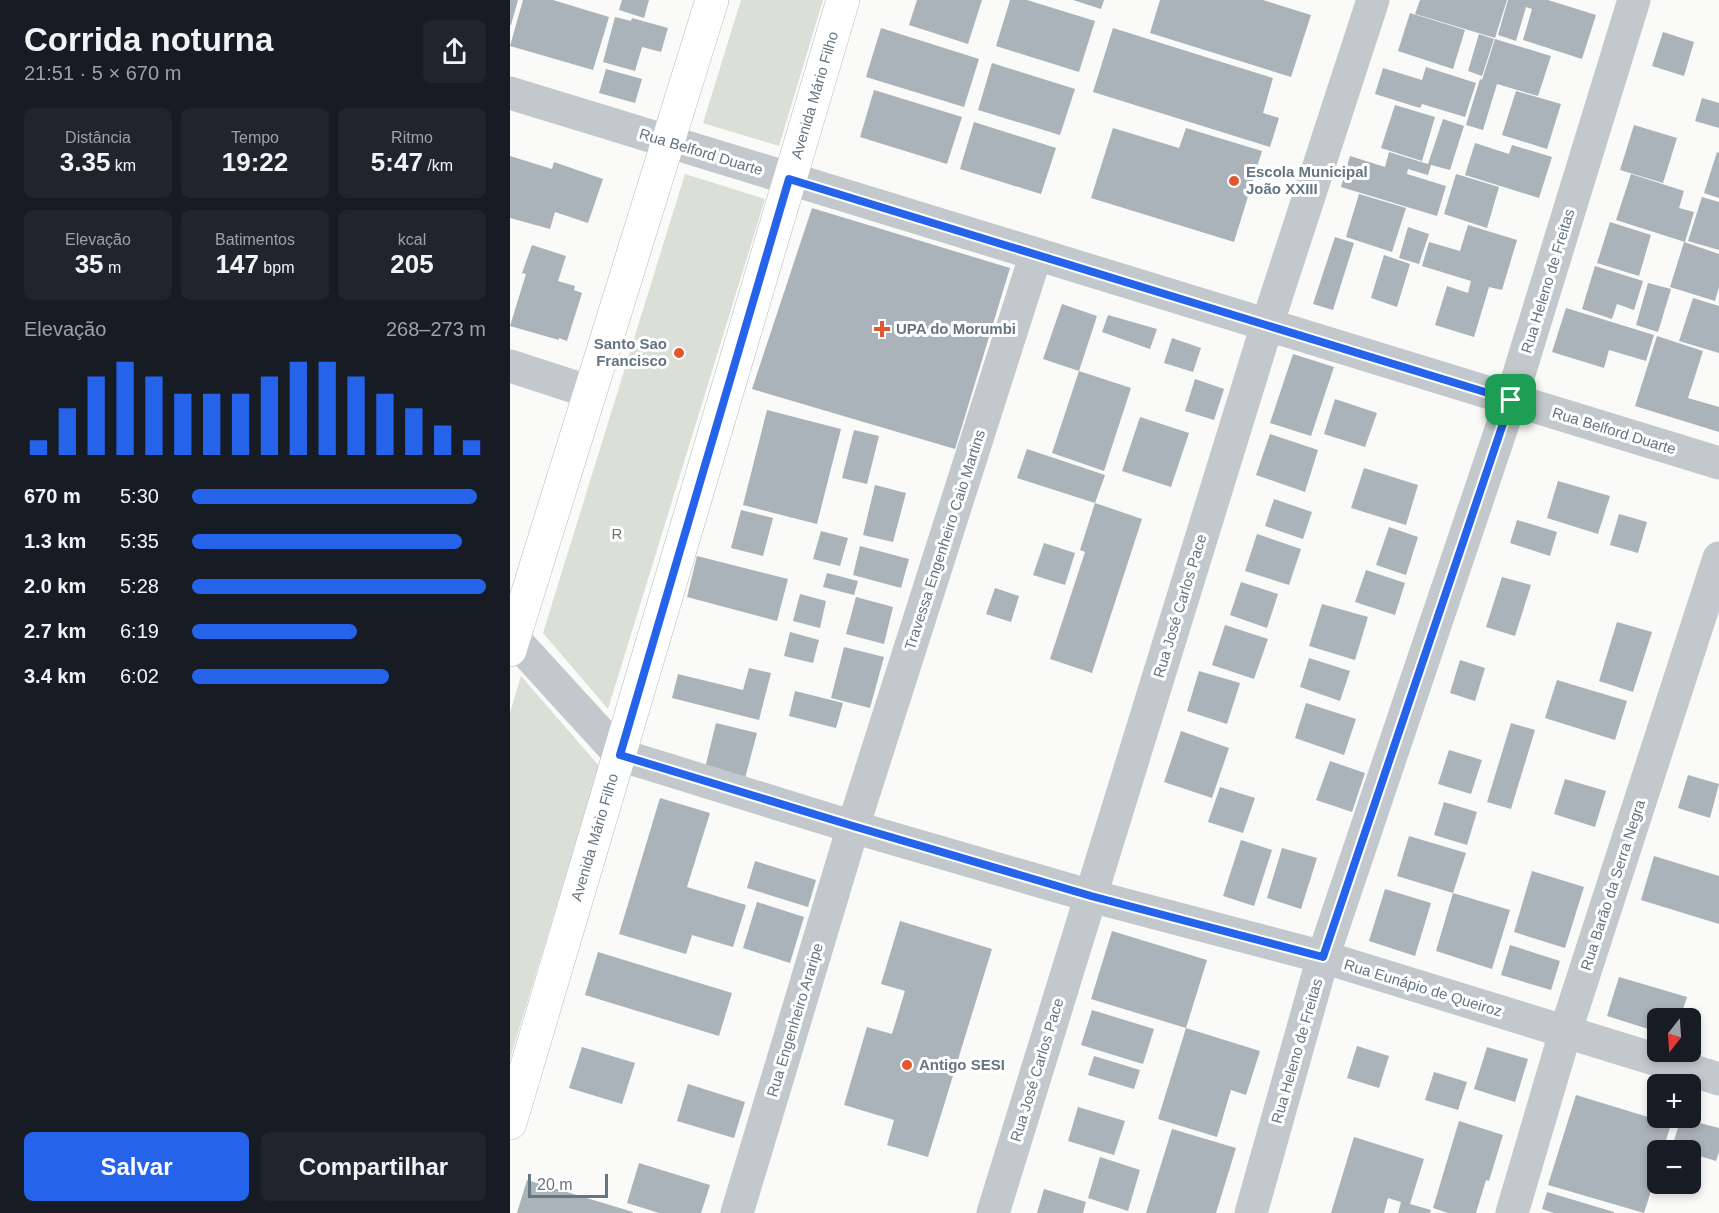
<!DOCTYPE html>
<html lang="pt">
<head>
<meta charset="utf-8">
<style>
  body { margin:0; font-family:Helvetica,sans-serif; background:#20242c; color:#f1f3f6; height:100vh; display:flex; flex-direction:column; font-size:22px; white-space:nowrap }
  * { box-sizing:border-box; margin:0 }
  p { font-size:20px; color:#9ea1a6 }
  .icon { flex:none; width:33px; height:33px; fill:none; stroke:currentColor; stroke-width:2; stroke-linecap:round; stroke-linejoin:round }
  .map { position:relative; flex:1; overflow:hidden }
  .sheet { display:flex; flex-direction:column; background:#171b24; width:510px }
  .sheet>* { flex:none }
  .needle { width:39px; rotate:197deg }
  .tools { position:absolute; left:1137px; top:1008px; display:grid; gap:12px }
  .tools a { display:grid; place-items:center; width:54px; height:54px; border-radius:9px; background:#171b24; box-shadow:0 3px 9px #0003; font-size:30px }
  .scale { position:absolute; left:18px; bottom:15px; width:80px; box-sizing:border-box; padding-left:6px; border:3px solid #657683; border-top:0; font-size:16px; line-height:21px; white-space:nowrap; color:#657683; -webkit-text-stroke:4px #fff; paint-order:stroke }
  .pin { position:absolute; display:grid; place-items:center; width:51px; height:51px; color:#fff; margin:-26px; border-radius:12px; box-shadow:0 3px 9px #0006 }
  .round { display:grid; place-items:center; flex:none; width:63px; height:63px; border-radius:9px; background:#20242c }
  .head { display:flex; align-items:center; justify-content:space-between; height:102px; padding:0 24px }
  h1 { font-size:33px; font-weight:700; line-height:45px }
  .figures { display:grid; grid-template-columns:repeat(3,1fr); gap:9px; height:102px; padding:6px 24px }
  .figures div { display:grid; align-content:center; border-radius:9px; background:#20242c; text-align:center }
  .figures b { font-size:26px; font-weight:700 }
  .figures small { font-size:16px; font-weight:400 }
  .figures p { font-size:16px }
  .chart { height:168px; padding:12px 24px }
  .chart p { display:flex; justify-content:space-between }
  .chart svg { width:100%; height:108px; margin-top:6px; stroke:#2563eb; stroke-width:6 }
  .button { display:flex; gap:12px; margin-top:auto; padding:12px 24px }
  .button a { flex:1; height:69px; border-radius:9px; background:#2563eb; color:#fff; font-size:24px; font-weight:700; line-height:69px; text-align:center }
  .button a+a { background:#20242c; color:#f1f3f6 }
  ul { padding:0 24px; list-style:none; font-size:20px }
  li { display:grid; grid-template-columns:96px 72px 1fr; align-items:center; height:45px }
  li i { height:15px; border-radius:8px; background:#2563eb }
  main { display:flex; flex:1; min-height:0 }
  .map>svg:first-child { display:block }
  .green { fill:#dadfd7 }
  .building { fill:#aab3b9 }
  .lines { fill:none; stroke-linecap:round; stroke-linejoin:round }
  .major-casing { stroke:#b5babe; stroke-width:34 }
  .minor { stroke:#c3c8cc; stroke-width:33 }
  .major { stroke:#fff; stroke-width:33 }
  .route-casing { stroke:#fff; stroke-width:12 }
  .route { stroke:#2563eb; stroke-width:8 }
  .poi-dot { fill:#e4572e; stroke:#fff; stroke-width:2 }
  .labels { text-anchor:middle; stroke-width:6; stroke-linejoin:round; paint-order:stroke }
  .street-label { font-size:15px; fill:#657683; stroke:#fff }
  .poi-label { font-size:15px; font-weight:bold; fill:#657683; stroke:#fff; text-anchor:start }
  .park-label { font-size:15px; fill:#687a64; stroke:#fff }
</style>
</head>
<body>
<main>
<section class="sheet">
<div class="head"><div><h1>Corrida noturna</h1><p>21:51 · 5 × 670 m</p></div><a class="round"><svg class="icon" aria-label="share" viewBox="0 0 24 24"><path d="M12 15V3M7 8l5-5 5 5M5 13v7h14v-7"/></svg></a></div>
<div class="figures">
<div><p>Distância</p><b>3.35<small> km</small></b></div>
<div><p>Tempo</p><b>19:22</b></div>
<div><p>Ritmo</p><b>5:47<small> /km</small></b></div>
</div>
<div class="figures">
<div><p>Elevação</p><b>35<small> m</small></b></div>
<div><p>Batimentos</p><b>147<small> bpm</small></b></div>
<div><p>kcal</p><b>205</b></div>
</div>
<div class="chart"><p><span>Elevação</span>268–273 m</p>
<svg viewBox="0 0 160 44" preserveAspectRatio="none"><path d="M5 44V38M15 44V25M25 44V12M35 44V6M45 44V12M55 44V19M65 44V19M75 44V19M85 44V12M95 44V6M105 44V6M115 44V12M125 44V19M135 44V25M145 44V32M155 44V38"/></svg>
</div>
<ul>
<li><b>670 m</b>5:30<i style="width:97%"></i></li>
<li><b>1.3 km</b>5:35<i style="width:92%"></i></li>
<li><b>2.0 km</b>5:28<i style="width:100%"></i></li>
<li><b>2.7 km</b>6:19<i style="width:56%"></i></li>
<li><b>3.4 km</b>6:02<i style="width:67%"></i></li>
</ul>
<div class="button"><a>Salvar</a><a>Compartilhar</a></div>
</section>
<div class="map">
<svg width="1209" height="1213" viewBox="0 0 1209 1213">
  <rect width="100%" height="100%" fill="#fafaf8"/>
  <!-- green -->
  <g class="green">
    <polygon points="231,0 313,0 269,146 193,123"/>
    <polygon points="175,174 255,199 98,709 33,633"/>
    <polygon points="11,676 89,766 0,1059 0,713"/>
  </g>
  <!-- building -->
  <g class="building">
    <polygon points="0,0 8,0 1,25 0,25"/>
    <polygon points="13,0 43,0 99,17 83,70 0,46"/>
    <polygon points="112,0 139,0 134,18 109,10"/>
    <polygon points="407,0 472,0 458,44 399,25"/>
    <polygon points="500,0 517,0 585,21 569,72 486,46"/>
    <polygon points="563,0 594,0 591,9"/>
    <polygon points="650,0 753,0 801,15 781,77 640,33"/>
    <polygon points="910,0 997,0 985,38 905,14"/>
    <polygon points="998,0 1038,0 1086,15 1072,59 1013,40 1022,9 1016,7 1006,41 988,35"/>
    <polygon points="900,13 955,30 943,69 888,51"/>
    <polygon points="105,17 121,21 122,18 158,28 151,52 132,47 125,71 93,62"/>
    <polygon points="371,28 469,59 454,107 356,77"/>
    <polygon points="603,28 763,78 753,113 769,118 760,147 583,92"/>
    <polygon points="1153,32 1184,42 1174,76 1142,66"/>
    <polygon points="969,34 984,39 972,76 958,71"/>
    <polygon points="985,39 1041,56 1028,96 987,84 973,130 956,125 970,79 972,80"/>
    <polygon points="482,63 565,89 550,135 468,110"/>
    <polygon points="916,67 966,83 955,117 912,104 910,108 865,94 873,68 912,80"/>
    <polygon points="96,69 132,79 125,103 89,93"/>
    <polygon points="364,90 452,117 437,164 350,137"/>
    <polygon points="1006,91 1051,104 1037,149 992,135"/>
    <polygon points="1192,98 1209,103 1209,128 1185,121"/>
    <polygon points="885,105 925,117 912,161 871,148"/>
    <polygon points="933,119 954,126 940,170 921,165 918,175 898,169 897,174 936,186 927,216 831,187 840,156 875,167 879,152 918,164"/>
    <polygon points="464,122 546,148 531,194 450,169"/>
    <polygon points="1124,125 1167,138 1153,183 1110,170"/>
    <polygon points="603,128 669,148 676,128 752,151 724,242 581,198"/>
    <polygon points="965,143 999,154 1002,145 1042,157 1029,198 955,175"/>
    <polygon points="1207,152 1209,153 1209,198 1194,193"/>
    <polygon points="0,156 42,169 44,162 93,179 78,223 45,212 40,229 0,218"/>
    <polygon points="946,174 989,187 977,228 934,214"/>
    <polygon points="1121,174 1174,191 1169,208 1184,212 1175,242 1106,220"/>
    <polygon points="849,194 896,208 882,252 836,237"/>
    <polygon points="1192,197 1209,202 1209,250 1178,241"/>
    <polygon points="302,208 500,268 445,449 242,389"/>
    <polygon points="1100,222 1141,235 1129,276 1087,263"/>
    <polygon points="958,225 1007,240 992,290 979,287 964,337 925,325 937,286 958,293 961,281 912,266 919,242 950,251"/>
    <polygon points="898,227 919,234 909,264 889,258"/>
    <polygon points="825,237 844,243 823,310 803,304"/>
    <polygon points="1174,242 1209,254 1209,287 1205,301 1160,287"/>
    <polygon points="22,245 56,256 48,281 65,286 64,290 72,293 57,341 49,338 49,340 0,326 16,274 12,273"/>
    <polygon points="874,255 900,264 887,307 861,298"/>
    <polygon points="1085,266 1133,281 1124,310 1107,304 1102,319 1072,309"/>
    <polygon points="1138,283 1161,289 1148,332 1126,325"/>
    <polygon points="1183,298 1209,306 1209,353 1169,341"/>
    <polygon points="552,304 587,316 569,371 621,388 594,471 542,453 569,371 533,359"/>
    <polygon points="1056,308 1144,335 1136,361 1099,350 1094,368 1042,352"/>
    <polygon points="598,315 647,329 640,349 592,332"/>
    <polygon points="1147,336 1193,351 1178,398 1209,407 1209,432 1125,406"/>
    <polygon points="662,338 691,348 683,372 654,363"/>
    <polygon points="783,354 824,367 801,436 760,423"/>
    <polygon points="685,379 714,389 704,420 675,411"/>
    <polygon points="825,399 867,413 855,447 814,434"/>
    <polygon points="257,410 331,429 307,524 233,505"/>
    <polygon points="630,417 679,433 661,487 612,471"/>
    <polygon points="344,430 369,436 357,484 332,478"/>
    <polygon points="760,434 808,450 795,492 746,475"/>
    <polygon points="517,449 595,475 585,503 507,478"/>
    <polygon points="854,468 908,485 896,525 841,508"/>
    <polygon points="1048,481 1100,496 1088,534 1037,518"/>
    <polygon points="365,485 396,493 383,542 353,535"/>
    <polygon points="764,499 802,512 793,539 755,526"/>
    <polygon points="585,503 632,519 582,673 540,659 575,552 570,550"/>
    <polygon points="231,510 263,518 253,556 221,548"/>
    <polygon points="1109,514 1137,522 1128,553 1100,545"/>
    <polygon points="1007,520 1047,532 1040,556 1000,543"/>
    <polygon points="879,527 908,537 896,575 866,565"/>
    <polygon points="311,531 338,538 330,566 303,559"/>
    <polygon points="747,534 791,549 779,585 735,571"/>
    <polygon points="534,543 565,553 555,585 523,575"/>
    <polygon points="350,546 399,559 391,588 343,575"/>
    <polygon points="187,556 278,579 267,621 177,597"/>
    <polygon points="856,570 895,583 885,615 845,602"/>
    <polygon points="317,573 348,581 344,595 313,587"/>
    <polygon points="992,577 1021,585 1005,636 976,627"/>
    <polygon points="731,582 768,594 757,628 720,615"/>
    <polygon points="485,588 509,596 501,622 476,614"/>
    <polygon points="290,594 316,601 310,628 283,621"/>
    <polygon points="346,597 383,607 374,644 336,634"/>
    <polygon points="812,604 858,617 845,660 799,646"/>
    <polygon points="1107,622 1142,632 1123,692 1089,681"/>
    <polygon points="715,625 758,639 744,679 702,665"/>
    <polygon points="280,632 309,640 303,663 274,656"/>
    <polygon points="334,647 374,657 360,708 321,698"/>
    <polygon points="799,658 840,671 830,701 790,687"/>
    <polygon points="950,660 975,668 965,701 940,693"/>
    <polygon points="239,668 261,673 249,720 162,698 168,674 233,690"/>
    <polygon points="689,671 730,683 717,724 677,711"/>
    <polygon points="1047,680 1117,701 1105,740 1035,718"/>
    <polygon points="285,691 333,703 326,728 279,716"/>
    <polygon points="796,703 846,719 834,755 785,738"/>
    <polygon points="206,723 247,733 235,778 195,768"/>
    <polygon points="1001,723 1025,730 1001,809 977,802"/>
    <polygon points="671,731 719,748 702,798 654,782"/>
    <polygon points="939,750 972,760 961,794 928,784"/>
    <polygon points="820,761 855,773 842,812 806,800"/>
    <polygon points="1178,775 1209,784 1200,818 1168,808"/>
    <polygon points="1055,779 1096,791 1085,827 1044,814"/>
    <polygon points="710,787 745,798 733,833 698,822"/>
    <polygon points="150,798 200,813 177,887 236,905 223,947 182,935 176,954 109,934"/>
    <polygon points="934,802 967,812 957,845 924,835"/>
    <polygon points="899,836 956,853 943,893 1000,910 982,969 926,951 943,893 887,876"/>
    <polygon points="731,840 762,850 744,906 713,896"/>
    <polygon points="772,848 807,858 791,909 757,898"/>
    <polygon points="1144,856 1209,876 1209,924 1131,900"/>
    <polygon points="245,861 306,880 298,907 237,888"/>
    <polygon points="1022,871 1074,887 1055,948 1004,932"/>
    <polygon points="875,889 921,903 905,956 859,941"/>
    <polygon points="247,902 294,917 280,963 233,948"/>
    <polygon points="390,921 482,949 418,1157 377,1145 384,1120 334,1105 357,1027 382,1034 395,991 371,984"/>
    <polygon points="602,931 697,960 676,1028 581,999"/>
    <polygon points="1000,945 1050,961 1041,990 991,975"/>
    <polygon points="88,952 222,993 209,1036 75,995"/>
    <polygon points="1109,977 1177,997 1170,1018 1148,1018 1148,1032 1097,1016"/>
    <polygon points="582,1010 644,1029 633,1064 571,1045"/>
    <polygon points="676,1028 750,1051 736,1095 721,1090 707,1137 648,1119"/>
    <polygon points="847,1046 879,1056 869,1088 837,1078"/>
    <polygon points="72,1047 125,1063 112,1104 59,1088"/>
    <polygon points="977,1047 1018,1059 1005,1102 964,1089"/>
    <polygon points="584,1056 630,1070 624,1089 578,1075"/>
    <polygon points="924,1072 957,1082 948,1110 915,1100"/>
    <polygon points="178,1084 235,1102 224,1138 167,1121"/>
    <polygon points="1066,1095 1161,1124 1153,1150 1148,1150 1148,1169 1134,1213 1038,1185"/>
    <polygon points="568,1107 615,1121 604,1155 558,1141"/>
    <polygon points="1171,1118 1209,1128 1209,1152 1206,1161 1180,1153 1180,1150 1162,1147"/>
    <polygon points="949,1121 993,1135 979,1181 976,1180 966,1213 938,1213 923,1208"/>
    <polygon points="662,1129 726,1148 706,1213 636,1213"/>
    <polygon points="844,1137 914,1159 900,1204 921,1210 920,1213 888,1213 891,1202 878,1198 874,1213 821,1213"/>
    <polygon points="590,1157 630,1170 618,1211 578,1198"/>
    <polygon points="129,1163 200,1185 191,1213 149,1213 117,1203"/>
    <polygon points="17,1180 123,1212 123,1213 7,1213"/>
    <polygon points="534,1189 576,1202 573,1213 527,1213"/>
    <polygon points="1037,1192 1104,1212 1104,1213 1044,1213 1032,1209"/>
  </g>
  <g class="lines">
    <!-- major casing -->
    <g class="major-casing">
      <g id="major">
        <polyline points="0,650 202,0"/>
        <path id="s1" d="M0,1123L333,0"/>
      </g>
    </g>
    <!-- minor -->
    <g class="minor">
      <polyline points="0,93 1209,463"/>
      <polyline points="0,366 80,392"/>
      <polyline points="0,638 4,639 110,755 343,827 581,896 813,957 1209,1079"/>
      <polyline points="227,1213 343,827 526,254"/>
      <polyline points="483,1213 757,325 863,0"/>
      <polyline points="741,1213 813,957 1001,400 1124,0"/>
      <polyline points="1002,1213 1055,1033 1209,558"/>
    </g>
    <!-- major -->
    <use href="#major" class="major"/>
  </g>
  <g class="lines">
    <!-- route casing -->
    <g class="route-casing">
      <polygon id="route" points="279,179 1001,400 813,957 581,896 343,826 110,755"/>
    </g>
    <!-- route -->
    <use href="#route" class="route"/>
  </g>
  <!-- markers -->
  <g class="poi-dot">
    <circle cx="724" cy="181" r="6"/>
    <path d="M369 320h6v6h6v6h-6v6h-6v-6h-6v-6h6z"/>
    <circle cx="169" cy="353" r="6"/>
    <circle cx="397" cy="1065" r="6"/>
  </g>
  <g class="labels">
    <!-- street labels -->
    <g class="street-label">
      <text dy="5" stroke="none"><textPath href="#s1" startOffset="1072">Avenida Mário Filho</textPath></text>
      <text transform="translate(191 152) rotate(17)" y="5">Rua Belford Duarte</text>
      <text transform="translate(1038 281) rotate(-73)" y="5">Rua Heleno de Freitas</text>
      <text transform="translate(1104 431) rotate(17)" y="5">Rua Belford Duarte</text>
      <text transform="translate(435 540) rotate(-72)" y="5">Travessa Engenheiro Caio Martins</text>
      <text transform="translate(670 606) rotate(-73)" y="5">Rua José Carlos Pace</text>
      <text dy="5" stroke="none"><textPath href="#s1" startOffset="298">Avenida Mário Filho</textPath></text>
      <text transform="translate(1103 885) rotate(-72)" y="5">Rua Barão da Serra Negra</text>
      <text transform="translate(913 988) rotate(17)" y="5">Rua Eunápio de Queiroz</text>
      <text transform="translate(285 1020) rotate(-73)" y="5">Rua Engenheiro Araripe</text>
      <text transform="translate(787 1051) rotate(-74)" y="5">Rua Heleno de Freitas</text>
      <text transform="translate(527 1070) rotate(-73)" y="5">Rua José Carlos Pace</text>
    </g>
    <!-- poi labels -->
    <g class="poi-label">
      <text x="736" y="177">Escola Municipal<tspan x="736" dy="17">João XXIII</tspan></text>
      <text x="386" y="334">UPA do Morumbi</text>
      <text x="157" y="349" text-anchor="end">Santo Sao<tspan x="157" dy="17">Francisco</tspan></text>
      <text x="409" y="1070">Antigo SESI</text>
    </g>
    <!-- park labels -->
    <g class="park-label">
      <text x="107" y="539">R</text>
    </g>
  </g>
</svg>
<div class="tools">
<a><svg class="needle" viewBox="-14 -14 28 28"><path d="M0-13l5 13h-10z" fill="#e53935"/><path d="M0 13l5-13h-10z" fill="#9ea1a6"/></svg></a>
<a>+</a>
<a>−</a>
</div>
<div class="scale">20 m</div>
<div class="pin" style="left:1001px;top:400px;background:#1e9e55"><svg class="icon" aria-label="arrive" viewBox="0 0 24 24"><path d="M6 21V4h12l-3 4 3 4H6"/></svg></div>
</div>
</main>
</body>
</html>
